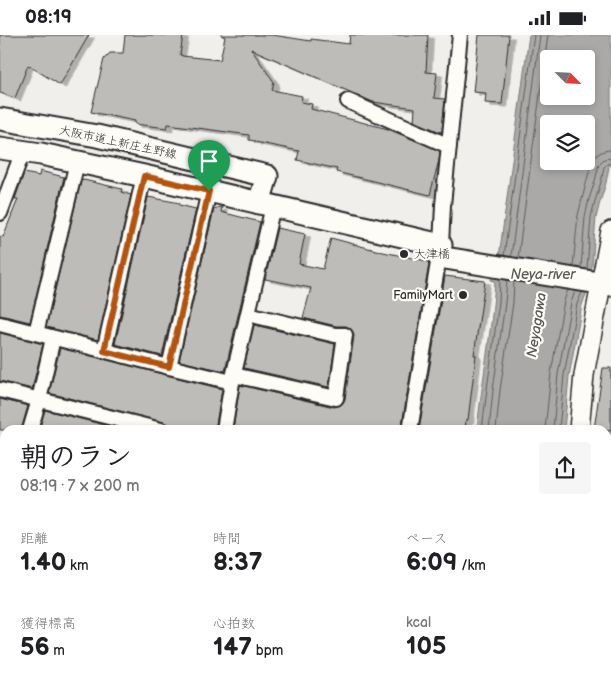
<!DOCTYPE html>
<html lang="ja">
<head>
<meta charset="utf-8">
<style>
  body { margin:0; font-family:"Balsamiq Sans","Klee One",sans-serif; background:#f6f6f6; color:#202124; height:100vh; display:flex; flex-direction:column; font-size:19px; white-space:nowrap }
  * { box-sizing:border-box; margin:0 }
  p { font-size:16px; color:#757577 }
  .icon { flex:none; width:28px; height:28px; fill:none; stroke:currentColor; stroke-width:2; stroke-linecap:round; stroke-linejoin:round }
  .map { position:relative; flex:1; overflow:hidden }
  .drawer { position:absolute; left:0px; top:390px; width:611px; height:266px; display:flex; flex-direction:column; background:#fff; border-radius:15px 15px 0 0; box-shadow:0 2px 8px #0003 }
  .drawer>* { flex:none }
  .needle { width:32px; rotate:114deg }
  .controls { position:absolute; left:540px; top:15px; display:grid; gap:10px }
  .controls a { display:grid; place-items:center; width:55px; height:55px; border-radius:5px; background:#fff; box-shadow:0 2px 8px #0003; font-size:25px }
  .pin { position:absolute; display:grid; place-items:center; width:42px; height:42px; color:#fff; margin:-51px -21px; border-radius:50% 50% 50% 0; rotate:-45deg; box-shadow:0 0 5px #0007 }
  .pin .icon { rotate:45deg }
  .round { display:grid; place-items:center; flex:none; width:52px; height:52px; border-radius:5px; background:#f6f6f6 }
  .summary { display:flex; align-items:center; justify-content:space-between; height:85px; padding:0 20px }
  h1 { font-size:28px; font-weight:600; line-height:38px }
  .stats { display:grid; grid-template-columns:repeat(3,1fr); gap:8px; height:85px; padding:5px 20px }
  .stats div { display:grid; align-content:center }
  .stats b { font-size:25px; font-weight:600 }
  .stats small { font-size:14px; font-weight:400 }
  .stats p { font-size:14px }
  .status { display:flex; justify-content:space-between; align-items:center; height:35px; padding:0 25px; background:#fff; direction:ltr }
  .status svg { height:14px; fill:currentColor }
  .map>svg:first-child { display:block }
  .green { fill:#d3d2cf; stroke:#7f7e7d }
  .water { fill:#aaa9a7; stroke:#777775; fill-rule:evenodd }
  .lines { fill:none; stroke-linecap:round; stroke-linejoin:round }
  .shore { stroke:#5e5d5d; stroke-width:1 }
  .building { fill:#bdbcb8; stroke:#2b2b2b; filter:url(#shadow) }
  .minor-casing { stroke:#2b2b2b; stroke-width:18 }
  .secondary-casing { stroke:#2b2b2b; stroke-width:22 }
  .primary-casing { stroke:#2b2b2b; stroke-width:25 }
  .minor { stroke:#fdfcf7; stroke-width:14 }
  .secondary { stroke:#fdfcf7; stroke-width:19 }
  .primary { stroke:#fdfcf7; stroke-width:21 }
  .route-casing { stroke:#fff; stroke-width:10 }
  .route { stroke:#b45309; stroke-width:6 }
  .poi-dot { fill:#2b2b2b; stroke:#fdfcf7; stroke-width:2 }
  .labels { text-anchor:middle; stroke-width:4.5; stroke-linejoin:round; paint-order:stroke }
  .street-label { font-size:12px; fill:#2b2b2b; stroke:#fdfcf7 }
  .poi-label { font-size:12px; fill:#2b2b2b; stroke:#fdfcf7; text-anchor:start }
  .water-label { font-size:14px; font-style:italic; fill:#575756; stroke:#fdfcf7 }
</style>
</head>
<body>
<div class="status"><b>08:19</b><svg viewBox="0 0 49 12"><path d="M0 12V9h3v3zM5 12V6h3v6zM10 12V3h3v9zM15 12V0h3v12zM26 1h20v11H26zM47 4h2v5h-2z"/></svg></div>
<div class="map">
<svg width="611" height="656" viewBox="0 0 611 656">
  <defs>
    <filter id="shadow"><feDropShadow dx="5.5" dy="3" stdDeviation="0" flood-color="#0004"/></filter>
  </defs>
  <rect width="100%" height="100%" fill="#f0efeb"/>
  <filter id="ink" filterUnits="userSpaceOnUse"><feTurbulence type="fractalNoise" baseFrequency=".02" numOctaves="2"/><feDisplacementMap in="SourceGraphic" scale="10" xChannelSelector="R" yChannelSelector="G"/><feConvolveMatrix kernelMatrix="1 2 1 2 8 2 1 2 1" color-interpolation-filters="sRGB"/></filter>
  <g filter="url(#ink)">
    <!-- green -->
    <g class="green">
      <polygon points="0,589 5,591 5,626 0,624"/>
      <polygon points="86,651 138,651 136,656 101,656"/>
      <polygon points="152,651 190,651 205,656 151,656"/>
    </g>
    <!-- water -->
    <g class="water">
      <path d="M529,0H611V121L606,148L600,167L596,183L592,231L586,259L582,270L569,341L564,395H477C482,345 492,296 495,246L491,245L495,222H499ZM549,24H586V61H549ZM549,89H586V126H549Z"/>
      <polygon points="442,651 530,651 528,656 441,656"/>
    </g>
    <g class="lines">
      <!-- shore -->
      <g class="shore">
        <polyline points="504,221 534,0"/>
        <polyline points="511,222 540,0"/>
        <polyline points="518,223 548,0"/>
        <path d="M573,232L578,180L591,129C595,120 601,115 611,115"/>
        <polyline points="581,233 585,182 589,164 595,146 599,129 604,124 611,123"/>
        <polyline points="587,234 591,182 595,166 601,147 604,132 607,129 611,129"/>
        <polyline points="482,395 487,354 499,267 500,244"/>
        <polyline points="489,395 493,355 505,268 507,245"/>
        <polyline points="496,395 500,355 513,268 514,246"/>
        <polyline points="545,395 551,338 564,266 568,255"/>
        <polyline points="553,395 558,339 571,268 575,256"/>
        <polyline points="559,395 564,340 577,269 582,257"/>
      </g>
    </g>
    <!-- building -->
    <g class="building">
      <polygon points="0,0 89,0 60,50 28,30 15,63 0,58"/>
      <polygon points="125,0 183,0 180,20 182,20 182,21 220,25 225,2 221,0 272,0 311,6 311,4 349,9 350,0 428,0 426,37 437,38 434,63 445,64 442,97 438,96 414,86 415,73 373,67 251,14 274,47 272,55 302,61 301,67 312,69 311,74 388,94 440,116 439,125 430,160 336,137 337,134 297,125 299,116 255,107 255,106 249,105 249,100 168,89 167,93 135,89 135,86 91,77 104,24 110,18 123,18"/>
      <polygon points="479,0 509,0 502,69 485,68 486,58 473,57"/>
      <polygon points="40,136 64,142 30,287 0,280 0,201 3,202 18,164 15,164 17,158 24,138 39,141"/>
      <polygon points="84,145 122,154 121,157 131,160 98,305 46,292 81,146"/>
      <polygon points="148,162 180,168 179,170 196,174 162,321 115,309"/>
      <polygon points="220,172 222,172 221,177 260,187 225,336 179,326 214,174"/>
      <polygon points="277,193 305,199 299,229 323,234 331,203 383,217 427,226 429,229 401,395 233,395 240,350 334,372 339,371 343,368 345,364 354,301 353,297 350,293 346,291 336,291 303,283 311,253 265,244"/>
      <polygon points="445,241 485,246 474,320 476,320 468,385 466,385 465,395 419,395"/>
      <polygon points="254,290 335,309 329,352 244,333"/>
      <polygon points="0,298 43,309 32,354 0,346"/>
      <polygon points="60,313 222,354 215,395 170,395 167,389 163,387 49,358"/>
      <polygon points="603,333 611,333 611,396 594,394"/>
      <polygon points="0,364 28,371 21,395 0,395"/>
      <polygon points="45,375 125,395 54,395 40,391"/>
    </g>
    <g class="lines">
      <!-- minor casing -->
      <g class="minor-casing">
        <g id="minor">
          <polyline points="348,66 449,111"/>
          <polyline points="0,178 23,116"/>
          <polyline points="0,289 169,332 232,347"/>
          <polyline points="36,298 77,127"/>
          <polyline points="104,316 144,141"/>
          <polyline points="169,332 209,156"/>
          <polyline points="234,340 336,363 345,300 335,300 248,279"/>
          <polyline points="0,355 161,395"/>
          <polyline points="30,395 39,365 53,303"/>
          <polyline points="224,395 232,347 273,171"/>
          <polyline points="410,395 441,210 443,170 460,0"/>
          <polyline points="0,477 5,479"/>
          <polyline points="0,544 5,546"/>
          <polyline points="606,617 611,618"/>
          <polyline points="0,655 5,639"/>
          <polyline points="142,656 144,651"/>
          <polyline points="213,656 214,651"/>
          <polyline points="276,656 277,651"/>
          <polyline points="379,656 381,651"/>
        </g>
      </g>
      <!-- secondary casing -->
      <g class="secondary-casing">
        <g id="secondary">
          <polyline points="579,395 584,340 611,196"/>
          <polyline points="544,656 546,651"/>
        </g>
      </g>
      <!-- primary casing -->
      <g class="primary-casing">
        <g id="primary">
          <polyline points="0,84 97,101 267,141 259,168"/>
          <polyline points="0,113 41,119 144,141 441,210"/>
          <polyline points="439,222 611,250"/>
        </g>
      </g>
      <!-- minor -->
      <use href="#minor" class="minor"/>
      <!-- secondary -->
      <use href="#secondary" class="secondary"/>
      <!-- primary -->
      <use href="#primary" class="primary"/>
    </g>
  </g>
  <g class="lines" filter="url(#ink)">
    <!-- route casing -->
    <g class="route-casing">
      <polygon id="route" points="144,141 209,156 169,332 104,316"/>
    </g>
    <!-- route -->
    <use href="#route" class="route"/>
  </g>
  <!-- markers -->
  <g class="poi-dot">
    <circle cx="404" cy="219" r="5"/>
    <circle cx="463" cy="260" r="5"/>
  </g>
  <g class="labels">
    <!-- street labels -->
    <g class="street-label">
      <text transform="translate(118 107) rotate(12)" y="4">大阪市道上新庄生野線</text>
    </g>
    <!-- poi labels -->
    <g class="poi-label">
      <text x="414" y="223">大津橋</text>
      <text x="453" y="264" text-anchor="end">FamilyMart</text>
    </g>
    <!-- water labels -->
    <g class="water-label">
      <text x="543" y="244">Neya-river</text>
      <text transform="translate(536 290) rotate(-81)" y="5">Neyagawa</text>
    </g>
  </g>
</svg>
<div class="controls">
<a><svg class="needle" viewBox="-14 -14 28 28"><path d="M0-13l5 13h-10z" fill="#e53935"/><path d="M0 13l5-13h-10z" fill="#757577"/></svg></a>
<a><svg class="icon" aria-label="layers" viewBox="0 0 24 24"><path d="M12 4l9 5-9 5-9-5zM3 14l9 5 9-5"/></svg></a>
</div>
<div class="pin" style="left:209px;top:156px;background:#1e9e55"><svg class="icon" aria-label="arrive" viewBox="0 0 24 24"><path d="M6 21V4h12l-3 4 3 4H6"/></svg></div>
<section class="drawer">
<div class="summary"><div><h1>朝のラン</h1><p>08:19 · 7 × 200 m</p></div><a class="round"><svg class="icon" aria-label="share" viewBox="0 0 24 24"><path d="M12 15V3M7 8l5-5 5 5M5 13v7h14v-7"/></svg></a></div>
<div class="stats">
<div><p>距離</p><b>1.40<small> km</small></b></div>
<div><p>時間</p><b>8:37</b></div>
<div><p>ペース</p><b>6:09<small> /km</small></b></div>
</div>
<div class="stats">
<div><p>獲得標高</p><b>56<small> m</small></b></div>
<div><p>心拍数</p><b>147<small> bpm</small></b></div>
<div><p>kcal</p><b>105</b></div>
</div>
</section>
</div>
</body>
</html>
